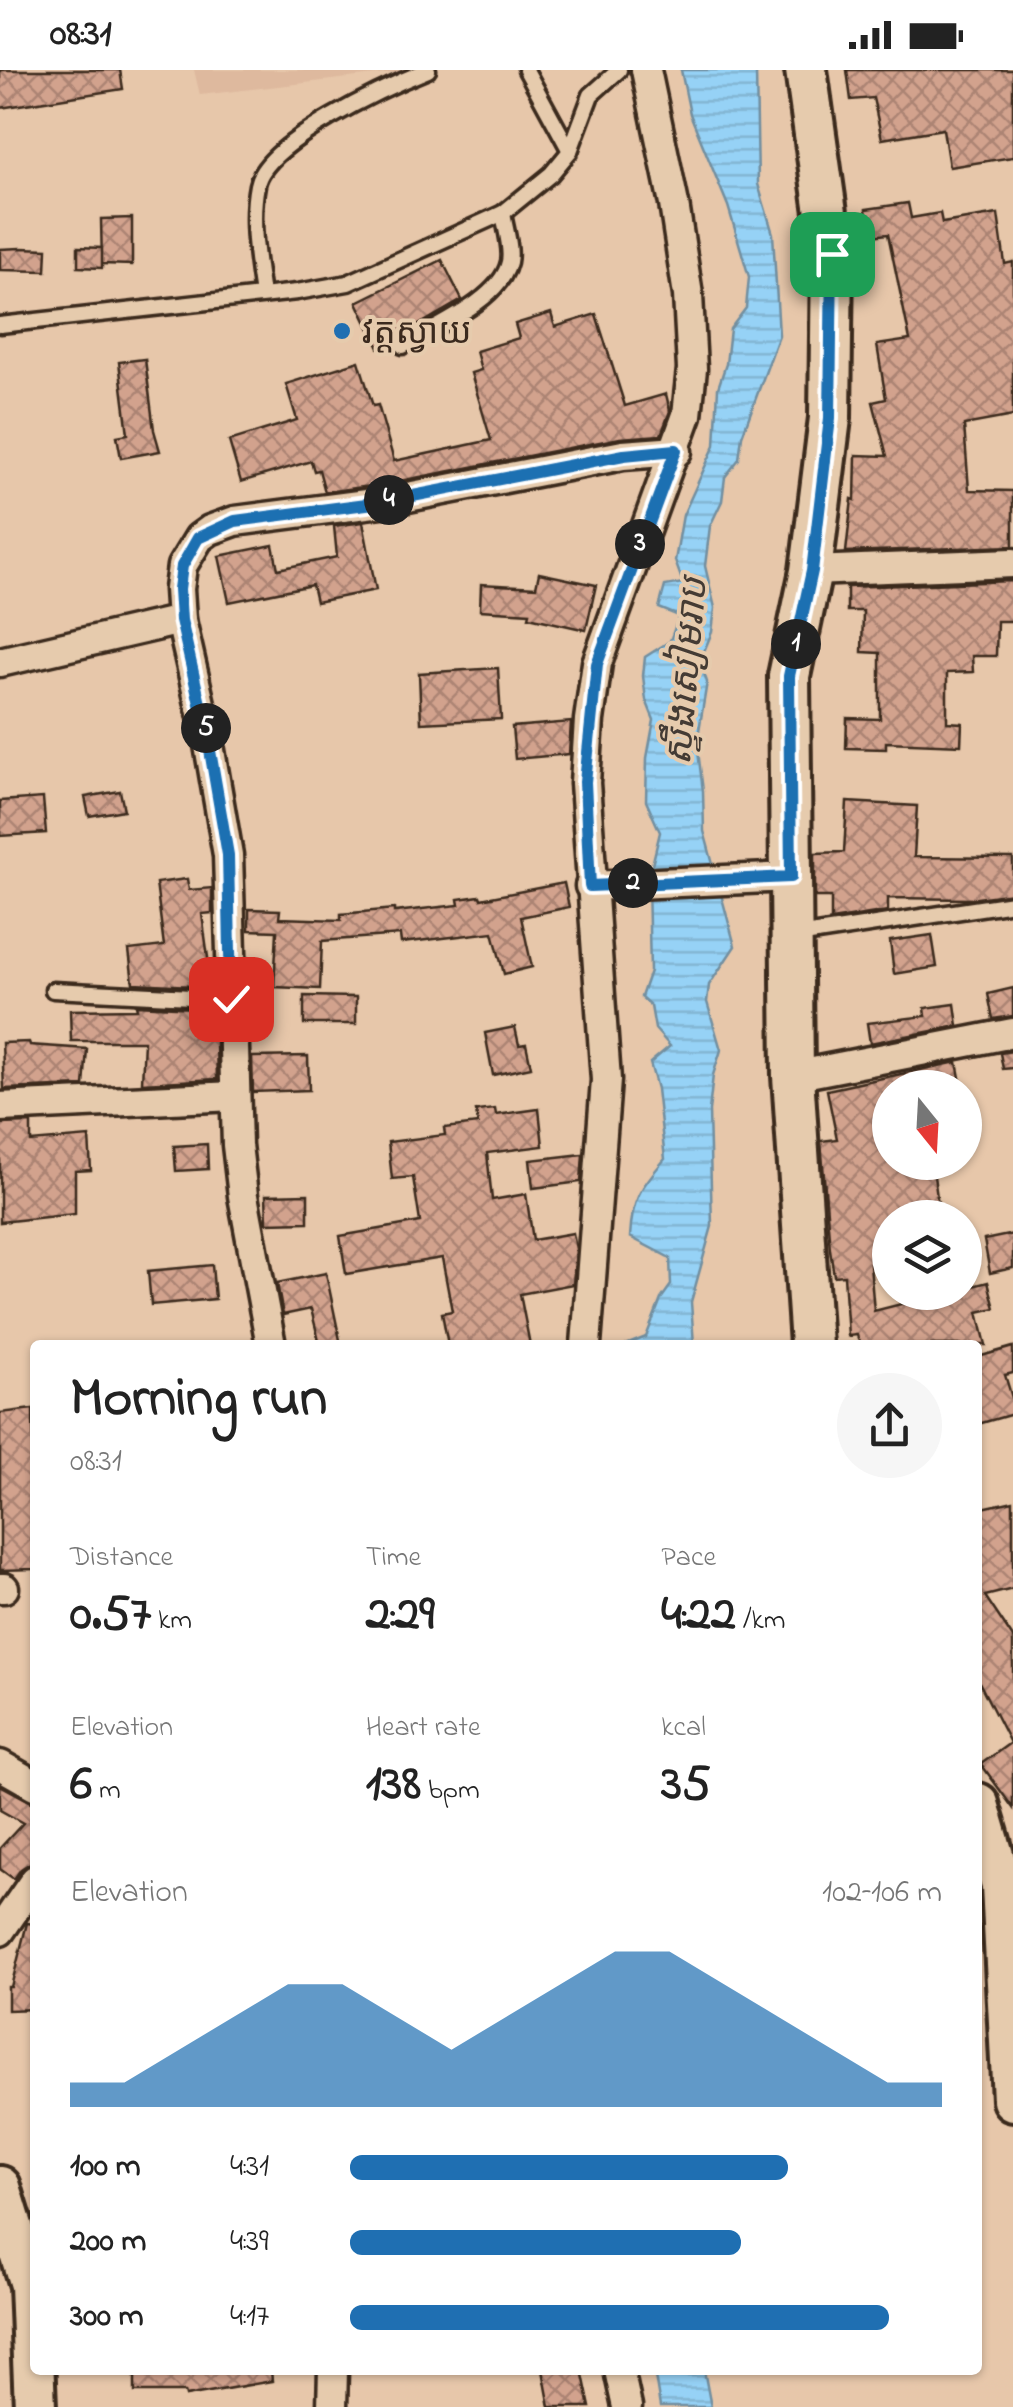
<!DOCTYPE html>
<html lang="en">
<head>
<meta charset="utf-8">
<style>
  body { margin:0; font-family:"Indie Flower","Noto Sans Khmer",sans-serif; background:#f6f6f6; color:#222; height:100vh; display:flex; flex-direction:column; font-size:38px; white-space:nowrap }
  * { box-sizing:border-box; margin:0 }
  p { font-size:32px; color:#767676 }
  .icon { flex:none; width:55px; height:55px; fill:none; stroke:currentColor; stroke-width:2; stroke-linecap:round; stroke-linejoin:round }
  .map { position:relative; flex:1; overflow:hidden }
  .side { position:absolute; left:30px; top:1270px; width:952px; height:1035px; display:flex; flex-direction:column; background:#fff; border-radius:10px; box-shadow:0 2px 8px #0004 }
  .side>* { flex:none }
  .needle { width:65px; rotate:162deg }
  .buttons { position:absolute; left:872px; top:1000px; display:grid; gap:20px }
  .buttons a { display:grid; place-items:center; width:110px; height:110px; border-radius:50%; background:#fff; box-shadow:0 2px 8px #0004; font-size:50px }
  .pin { position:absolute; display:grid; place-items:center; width:85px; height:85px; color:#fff; margin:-42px; border-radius:20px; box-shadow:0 5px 15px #0006 }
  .km { position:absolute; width:50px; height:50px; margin:-25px; border-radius:50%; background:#222; color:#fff; font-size:28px; line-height:50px; text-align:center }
  .round { display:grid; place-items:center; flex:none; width:105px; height:105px; border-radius:52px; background:#f6f6f6 }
  .summary { display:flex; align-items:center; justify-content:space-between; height:170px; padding:0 40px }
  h1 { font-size:55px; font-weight:700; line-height:75px }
  .figures { display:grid; grid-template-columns:repeat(3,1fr); gap:15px; height:170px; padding:10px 40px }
  .figures div { display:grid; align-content:center }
  .figures b { font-size:50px; font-weight:700 }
  .figures small { font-size:28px; font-weight:400 }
  .figures p { font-size:28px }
  .chart { height:280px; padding:20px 40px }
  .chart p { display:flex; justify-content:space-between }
  .chart svg { width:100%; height:180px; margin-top:10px; fill:#1f6fb2; opacity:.7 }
  ul { padding:0 40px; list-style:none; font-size:32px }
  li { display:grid; grid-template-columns:160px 120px 1fr; align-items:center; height:75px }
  li i { height:25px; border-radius:12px; background:#1f6fb2 }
  .status { display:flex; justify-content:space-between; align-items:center; height:70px; padding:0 50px; background:#fff; direction:ltr }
  .status svg { height:28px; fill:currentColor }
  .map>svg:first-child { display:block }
  .built { fill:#deb99e }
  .water { fill:url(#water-rules); stroke:#728fa0; stroke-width:2.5 }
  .building { fill:url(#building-cross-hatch); stroke:#3b2a1e; stroke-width:2.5 }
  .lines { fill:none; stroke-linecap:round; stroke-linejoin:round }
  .lane-casing { stroke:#3b2a1e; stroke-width:21 }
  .street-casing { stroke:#3b2a1e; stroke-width:35 }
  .secondary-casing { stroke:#3b2a1e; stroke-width:48 }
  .lane { stroke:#e6cbad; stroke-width:14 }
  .street { stroke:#e6cbad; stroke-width:28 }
  .secondary { stroke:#e6cbad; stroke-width:40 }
  .route-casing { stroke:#fff; stroke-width:20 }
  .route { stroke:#1f6fb2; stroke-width:12 }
  .poi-dot { fill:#1f6fb2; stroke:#e6cbad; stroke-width:4 }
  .labels { text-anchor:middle; stroke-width:8; stroke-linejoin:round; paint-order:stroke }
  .poi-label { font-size:35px; fill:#3b2a1e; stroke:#e6cbad; text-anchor:start }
  .water-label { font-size:38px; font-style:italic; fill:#443b34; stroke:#e6cbad }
</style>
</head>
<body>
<div class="status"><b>08:31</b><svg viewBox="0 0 49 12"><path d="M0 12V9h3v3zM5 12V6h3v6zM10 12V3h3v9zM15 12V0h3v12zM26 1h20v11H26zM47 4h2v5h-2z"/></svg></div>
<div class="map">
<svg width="1013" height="2337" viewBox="0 0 1013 2337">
  <defs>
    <pattern id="water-rules" width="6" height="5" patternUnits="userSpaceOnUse" patternTransform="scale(2.5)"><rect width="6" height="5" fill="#96d2f6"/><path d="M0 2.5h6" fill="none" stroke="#82b4d2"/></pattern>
    <pattern id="building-cross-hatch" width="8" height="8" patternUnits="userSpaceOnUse" patternTransform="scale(2.5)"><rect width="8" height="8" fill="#d2a28d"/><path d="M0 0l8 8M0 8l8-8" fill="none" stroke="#ac8473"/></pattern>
  </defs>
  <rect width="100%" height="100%" fill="#e7c7aa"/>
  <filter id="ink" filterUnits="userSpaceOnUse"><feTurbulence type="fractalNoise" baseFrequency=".01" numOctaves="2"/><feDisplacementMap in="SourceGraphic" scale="20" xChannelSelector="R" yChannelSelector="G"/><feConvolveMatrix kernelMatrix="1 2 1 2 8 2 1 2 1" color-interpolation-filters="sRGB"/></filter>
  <g filter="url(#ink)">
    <!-- built -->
    <polygon class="built" points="194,0 419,0 200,25"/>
    <!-- water -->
    <g class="water">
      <path d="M681,0H756L758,114L773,164L779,265L742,366L739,389L725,407L722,431L710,456L705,496L715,538L712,562L700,591L707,612L697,673L703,721L704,761L735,876L709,915L707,932L721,980L713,1005L709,1041L712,1156L691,1232L694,1275H626L646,1267L661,1229L671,1215L670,1188L630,1167C632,1129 640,1118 665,1089L657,1019L650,993L670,976L655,959L651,936L641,927L650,901L648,812L660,762L646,731L647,688L654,650L646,630L643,606L645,587L670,571L679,546L659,538L665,516L683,513L675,491L683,445L715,375L718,318L726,294L730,259L746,238L749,207L728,136L690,44Z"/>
      <polygon points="654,2300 704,2300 711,2337 660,2337"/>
    </g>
    <!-- building -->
    <g class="building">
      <polygon points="0,0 120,0 123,19 0,38"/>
      <polygon points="847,0 1013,0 1013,87 949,97 943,59 882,69 873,28 851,30"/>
      <polygon points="908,133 911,148 940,143 942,153 998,144 1005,194 1013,192 1013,346 964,355 969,420 1013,421 1013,476 846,482 852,429 855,430 856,385 887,386 873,332 886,329 877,275 910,270 888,164 870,166 866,139"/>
      <polygon points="132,148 132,195 102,194 101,149"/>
      <polygon points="78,177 102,178 102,198 78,197"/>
      <polygon points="21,178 47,179 46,201 0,200 0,179"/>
      <polygon points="442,190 462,230 379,278 357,232"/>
      <polygon points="551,243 555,257 596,244 625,336 666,324 670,341 661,365 620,368 379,415 325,422 319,400 314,401 311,391 241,412 229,371 297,350 286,314 359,291 373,336 378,335 394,391 491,370 471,303 481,300 476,281 519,268 515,254"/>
      <polygon points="145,289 154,360 160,381 121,388 117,366 128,364 119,292"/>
      <polygon points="363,452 376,520 316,532 312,515 229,532 219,486 273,475 278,499 337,487 334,456"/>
      <polygon points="539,503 596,515 586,560 529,547 530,543 480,540 481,514 536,517"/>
      <polygon points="1013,511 1013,551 997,551 996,586 972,586 973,602 947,603 947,652 962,653 961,675 886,672 886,679 846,678 847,648 880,649 880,583 862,582 863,541 847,541 847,517"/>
      <polygon points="498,598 501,649 421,653 419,603"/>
      <polygon points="571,652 569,684 515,689 512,657"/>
      <polygon points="120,721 124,740 89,746 85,727"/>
      <polygon points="43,728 46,763 0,766 0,731"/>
      <polygon points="847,732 917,736 914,787 1013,788 1013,823 970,829 888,828 888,841 831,850 831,827 815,827 815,783 844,782"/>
      <polygon points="187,809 189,820 212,818 212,843 202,844 212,917 133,913 129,880 164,876 156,813"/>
      <polygon points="564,813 569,837 521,847 532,897 504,904 493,862 401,873 400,865 322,871 320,919 274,917 277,861 249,860 249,839 280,840 279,848 341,850 341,844 394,839 394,842 459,835 458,829 480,826 481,829"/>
      <polygon points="932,865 937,897 894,904 890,871"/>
      <polygon points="1013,918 1013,946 993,949 988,924"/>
      <polygon points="304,926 356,927 356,954 304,954"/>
      <polygon points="955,934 958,956 870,973 867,953 926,946 925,938"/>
      <polygon points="136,935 215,939 217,1009 142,1013 144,971 71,971 70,940 137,939"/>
      <polygon points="515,957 519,975 526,974 531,997 493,1005 485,963"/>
      <polygon points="29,972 30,975 87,979 84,1016 4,1019 2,973"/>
      <polygon points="1013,981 1013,998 1003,999 1000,983"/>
      <polygon points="308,986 309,1020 253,1022 252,987"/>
      <polygon points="957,992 962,1018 890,1018 890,1092 932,1092 940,1148 890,1148 890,1157 878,1159 882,1193 870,1194 874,1241 948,1222 965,1222 965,1218 988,1212 995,1238 978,1242 986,1275 860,1275 857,1265 848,1266 844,1205 834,1206 830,1179 821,1071 837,1069 827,1020"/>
      <polygon points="495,1039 496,1045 539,1039 543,1076 487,1083 492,1130 526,1124 533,1170 573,1163 576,1179 573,1214 520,1224 530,1275 448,1275 442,1243 452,1241 442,1188 346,1204 340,1166 420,1152 413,1107 392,1109 388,1072 445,1065 444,1058 478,1054 476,1041"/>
      <polygon points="31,1053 31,1072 89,1067 91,1100 75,1101 75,1144 0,1152 0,1054"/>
      <polygon points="207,1074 208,1099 176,1101 174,1076"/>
      <polygon points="583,1084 581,1112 533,1118 530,1090"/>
      <polygon points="308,1124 308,1152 267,1153 266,1125"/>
      <polygon points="1013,1164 1013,1198 990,1203 984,1170"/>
      <polygon points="212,1195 215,1229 151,1235 148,1201"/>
      <polygon points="326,1203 341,1275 320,1275 311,1239 283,1245 277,1213"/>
      <polygon points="1013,1277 1013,1303 1005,1305 1013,1331 1013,1344 978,1354 978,1287"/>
      <polygon points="33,1339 35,1499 0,1500 0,1343"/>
      <polygon points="1013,1431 1013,1519 985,1526 1013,1568 1013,1738 981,1694 1010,1673 978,1610 978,1439"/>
      <polygon points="0,1715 35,1734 35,1790 21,1799 14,1809 0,1799 0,1778 23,1753 0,1740"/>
      <polygon points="27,1853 35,1854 35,1939 8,1940 8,1917 11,1917"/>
      <polygon points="135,2300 271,2300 272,2311 186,2326 185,2322 135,2322"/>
      <polygon points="543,2300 582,2300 590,2337 550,2337"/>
    </g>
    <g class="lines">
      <!-- lane casing -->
      <g class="lane-casing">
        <g id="lane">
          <polyline points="526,0 570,81"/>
          <path d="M262,225C257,189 250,151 257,115C265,72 388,16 428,0"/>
          <polyline points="0,255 297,222 348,213 503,143 551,104 570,81 591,25 619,0"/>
          <path d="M403,276C433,258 501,230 509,192C512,178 505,157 503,143"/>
          <polyline points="797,866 1013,833"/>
          <polyline points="53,920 231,929"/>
        </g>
      </g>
      <!-- street casing -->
      <g class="street-casing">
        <g id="street">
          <polyline points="811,501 1013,493"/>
          <polyline points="0,592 181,550"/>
          <polyline points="590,816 791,807"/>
          <polyline points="793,1006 1013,963"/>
          <polyline points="0,1037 235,1026"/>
          <polyline points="271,1275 243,1126 237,1075 228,785 208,669 181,550 179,519 182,496 199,468 210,460 235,451 382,432 623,385 677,381"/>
          <polyline points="586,1275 606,1010 585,713 589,650 597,593 687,345 692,299 688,225 674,134 646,0"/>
          <polyline points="0,1518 4,1518"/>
          <polyline points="0,1695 35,1715"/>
          <polyline points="0,1861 35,1810"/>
          <polyline points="619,2300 627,2337"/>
          <polyline points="332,2337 333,2300"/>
        </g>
      </g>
      <!-- secondary casing -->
      <g class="secondary-casing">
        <g id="secondary">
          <polyline points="806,0 832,185 830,348 811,501 789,606 793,1006 811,1275"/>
          <polyline points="978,1734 1002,1816 1013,2030"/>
          <polyline points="0,2117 30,2215 35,2337"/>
        </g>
      </g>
      <!-- lane -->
      <use href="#lane" class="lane"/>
      <!-- street -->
      <use href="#street" class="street"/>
      <!-- secondary -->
      <use href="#secondary" class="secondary"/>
    </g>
  </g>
  <g class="lines" filter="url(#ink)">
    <!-- route casing -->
    <g class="route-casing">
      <polyline id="route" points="231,929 228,785 208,669 181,550 179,519 182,496 198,468 235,451 382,432 624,385 676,380 597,594 585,712 590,816 791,807 789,606 812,501 830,348 832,184"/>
    </g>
    <!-- route -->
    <use href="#route" class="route"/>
  </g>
  <!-- markers -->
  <circle class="poi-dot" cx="342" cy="261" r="10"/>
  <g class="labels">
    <!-- poi labels -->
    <g class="poi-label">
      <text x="362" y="273">វត្តស្វាយ</text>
    </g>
    <!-- water labels -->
    <g class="water-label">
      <text transform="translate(685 601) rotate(-85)" y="13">ស្ទឹងសៀមរាប</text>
    </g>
  </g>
</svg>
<div class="buttons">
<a><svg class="needle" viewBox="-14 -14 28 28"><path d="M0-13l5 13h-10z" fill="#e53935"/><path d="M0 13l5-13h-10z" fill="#767676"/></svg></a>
<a><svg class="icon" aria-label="layers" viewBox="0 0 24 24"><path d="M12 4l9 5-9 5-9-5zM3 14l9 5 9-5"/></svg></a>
</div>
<div class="pin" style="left:832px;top:184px;background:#1e9e55"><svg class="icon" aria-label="arrive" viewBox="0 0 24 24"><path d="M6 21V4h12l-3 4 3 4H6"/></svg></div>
<div class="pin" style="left:231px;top:929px;background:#d93025"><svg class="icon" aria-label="check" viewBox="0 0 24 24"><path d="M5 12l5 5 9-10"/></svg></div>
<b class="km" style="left:796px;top:574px">1</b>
<b class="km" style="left:633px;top:813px">2</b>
<b class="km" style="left:640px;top:474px">3</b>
<b class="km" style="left:389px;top:430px">4</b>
<b class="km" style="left:206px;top:658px">5</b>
<section class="side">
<div class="summary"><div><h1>Morning run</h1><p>08:31</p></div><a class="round"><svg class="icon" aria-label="share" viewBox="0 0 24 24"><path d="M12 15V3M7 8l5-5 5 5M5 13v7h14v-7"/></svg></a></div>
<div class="figures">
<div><p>Distance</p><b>0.57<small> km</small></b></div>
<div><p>Time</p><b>2:29</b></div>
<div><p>Pace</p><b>4:22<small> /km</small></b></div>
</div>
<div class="figures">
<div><p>Elevation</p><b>6<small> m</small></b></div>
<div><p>Heart rate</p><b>138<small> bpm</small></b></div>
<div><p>kcal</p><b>35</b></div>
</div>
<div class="chart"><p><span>Elevation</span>102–106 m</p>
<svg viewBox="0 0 160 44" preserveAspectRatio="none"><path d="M0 44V38L10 38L20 30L30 22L40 14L50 14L60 22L70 30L80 22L90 14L100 6L110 6L120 14L130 22L140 30L150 38L160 38V44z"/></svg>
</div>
<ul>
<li><b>100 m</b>4:31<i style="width:74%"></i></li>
<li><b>200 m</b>4:39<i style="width:66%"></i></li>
<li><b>300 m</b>4:17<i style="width:91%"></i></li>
</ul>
</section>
</div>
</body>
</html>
